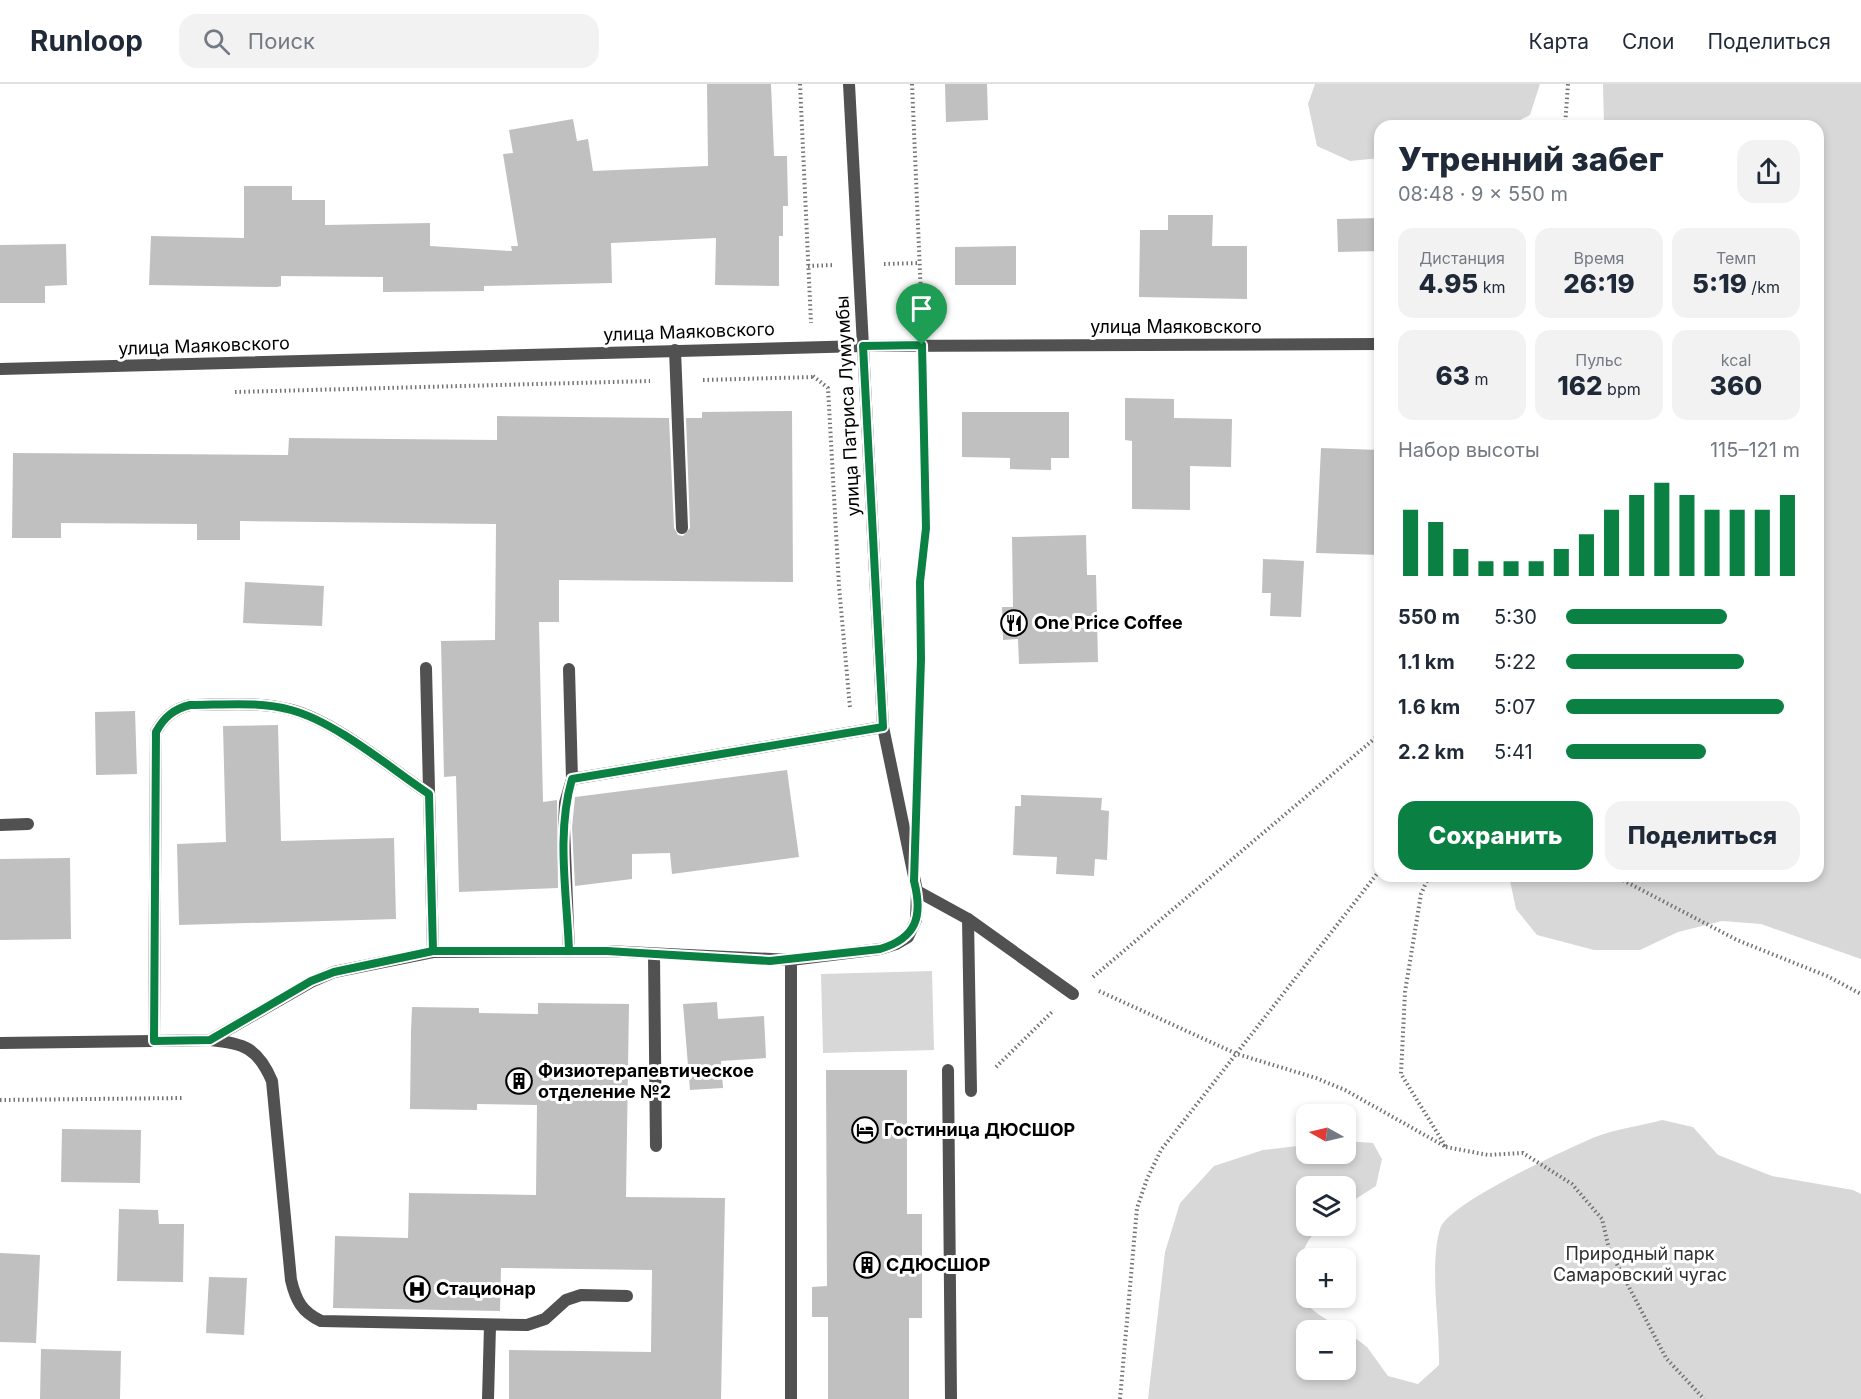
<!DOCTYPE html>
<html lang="ru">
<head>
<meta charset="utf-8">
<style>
  body { margin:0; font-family:Inter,sans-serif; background:#f2f2f3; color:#1f2937; height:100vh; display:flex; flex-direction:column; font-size:22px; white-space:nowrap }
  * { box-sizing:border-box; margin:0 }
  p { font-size:20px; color:#747a83 }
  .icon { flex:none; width:33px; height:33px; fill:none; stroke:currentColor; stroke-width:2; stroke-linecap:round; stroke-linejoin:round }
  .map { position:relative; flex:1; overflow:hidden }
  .sheet { position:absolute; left:1374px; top:36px; width:450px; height:762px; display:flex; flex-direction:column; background:#fff; border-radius:18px; box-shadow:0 3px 9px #0003 }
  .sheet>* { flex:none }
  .needle { width:39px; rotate:278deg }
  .controls { position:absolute; left:1296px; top:1020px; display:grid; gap:12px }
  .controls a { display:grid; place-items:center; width:60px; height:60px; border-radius:12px; background:#fff; box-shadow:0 3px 9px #0003; font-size:30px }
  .pin { position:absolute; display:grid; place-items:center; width:51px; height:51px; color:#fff; margin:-62px -26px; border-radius:50% 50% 50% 0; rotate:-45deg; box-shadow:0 0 6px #0007 }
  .pin .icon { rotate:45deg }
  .round { display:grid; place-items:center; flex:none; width:63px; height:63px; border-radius:18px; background:#f2f2f3 }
  .overview { display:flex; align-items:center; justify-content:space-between; height:102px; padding:0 24px }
  h1 { font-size:33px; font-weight:800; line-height:45px }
  .metrics { display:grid; grid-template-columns:repeat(3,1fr); gap:9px; height:102px; padding:6px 24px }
  .metrics div { display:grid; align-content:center; border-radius:15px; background:#f2f2f3; text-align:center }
  .metrics b { font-size:26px; font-weight:800 }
  .metrics small { font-size:16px; font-weight:400 }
  .metrics p { font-size:16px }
  .chart { height:168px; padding:12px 24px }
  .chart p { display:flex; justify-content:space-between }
  .chart svg { width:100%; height:108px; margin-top:6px; stroke:#0b8043; stroke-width:6 }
  .primary-button { display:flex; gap:12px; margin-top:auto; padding:12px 24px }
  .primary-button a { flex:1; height:69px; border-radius:18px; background:#0b8043; color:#fff; font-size:24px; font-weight:800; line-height:69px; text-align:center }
  .primary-button a+a { background:#f2f2f3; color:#1f2937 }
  ul { padding:0 24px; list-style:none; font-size:20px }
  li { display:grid; grid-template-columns:96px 72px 1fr; align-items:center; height:45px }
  li i { height:15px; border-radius:8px; background:#0b8043 }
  header { display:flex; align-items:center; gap:36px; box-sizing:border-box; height:84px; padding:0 30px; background:#fff; border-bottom:2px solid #e0e1e3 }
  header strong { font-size:28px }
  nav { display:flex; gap:33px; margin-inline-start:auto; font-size:21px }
  .search { width:420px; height:54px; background:#f2f2f3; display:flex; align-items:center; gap:15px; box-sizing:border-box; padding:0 21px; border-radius:18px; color:#747a83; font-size:22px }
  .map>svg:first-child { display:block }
  .green { fill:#d8d8d8 }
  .building { fill:#c0c0c0 }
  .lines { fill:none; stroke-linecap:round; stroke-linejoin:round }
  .path { stroke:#737373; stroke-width:4; stroke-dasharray:1.5 3; stroke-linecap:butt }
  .service { stroke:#515151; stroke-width:12 }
  .minor { stroke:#515151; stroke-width:12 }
  .tertiary { stroke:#515151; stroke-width:12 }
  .route-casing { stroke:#fff; stroke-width:12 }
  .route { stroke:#0b8043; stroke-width:8 }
  .labels { text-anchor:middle; stroke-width:6; stroke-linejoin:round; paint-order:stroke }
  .street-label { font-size:18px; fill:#000; stroke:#fff }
  .poi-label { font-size:18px; font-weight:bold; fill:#000; stroke:#fff; text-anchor:start }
  .park-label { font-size:18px; fill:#2f2f2f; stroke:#fff }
</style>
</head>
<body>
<header>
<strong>Runloop</strong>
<div class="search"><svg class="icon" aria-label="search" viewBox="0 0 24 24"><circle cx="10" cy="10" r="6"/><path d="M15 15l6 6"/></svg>Поиск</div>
<nav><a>Карта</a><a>Слои</a><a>Поделиться</a></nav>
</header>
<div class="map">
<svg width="1861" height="1315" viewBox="0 0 1861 1315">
  <rect width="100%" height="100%" fill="#fff"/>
  <!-- green -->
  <g class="green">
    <polygon points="1315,0 1540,0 1530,31 1509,42 1380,42 1380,74 1350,77 1317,62 1308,20"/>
    <polygon points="1603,0 1861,0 1861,875 1761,840 1722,837 1678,848 1640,866 1594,866 1537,851 1516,825 1509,792 1818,792 1818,42 1604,42"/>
    <polygon points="932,887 934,966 823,969 821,890"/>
    <path d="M1662,1036L1693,1043L1718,1071L1772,1092L1853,1106L1861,1110V1315H1148L1165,1168L1180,1119L1214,1082L1263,1066L1306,1061V1070H1346V1057L1373,1059L1382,1075L1376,1102L1346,1121V1102H1306V1142H1321C1301,1159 1292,1190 1304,1215C1312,1230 1331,1237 1345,1246H1306V1286H1346V1247L1367,1263L1388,1292L1418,1300L1439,1281C1440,1240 1429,1183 1440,1145C1447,1119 1568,1065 1595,1053C1616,1045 1640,1042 1662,1036Z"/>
  </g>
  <!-- building -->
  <g class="building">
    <polygon points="707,0 771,0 774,72 787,72 788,122 783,122 783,152 779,152 779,202 715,201 716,154 611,159 612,199 484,202 484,207 383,208 383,193 281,192 281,202 277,203 149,201 151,152 244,154 244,102 292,102 292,116 325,116 325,141 430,139 430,162 512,167 511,162 518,162 503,70 513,69 509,46 573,35 577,57 588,55 593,87 708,82"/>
    <polygon points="945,0 987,0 988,36 946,38"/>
    <polygon points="1168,131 1213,131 1212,162 1247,162 1247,215 1139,213 1140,146 1168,146"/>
    <polygon points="1380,134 1380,167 1338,168 1337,135"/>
    <polygon points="66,160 67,201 45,202 45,219 0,219 0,161"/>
    <polygon points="1016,162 1016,201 955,201 955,163"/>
    <polygon points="1125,314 1174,315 1174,334 1232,335 1231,383 1190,382 1190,426 1132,425 1132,357 1125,356"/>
    <polygon points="792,327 793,498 559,496 559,538 539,538 543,718 557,716 558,804 459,808 456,692 444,693 441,557 495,556 496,440 240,437 240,456 197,456 197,440 61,439 61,454 12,454 13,369 288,371 289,354 497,356 497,332 669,334 674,444 678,451 683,452 690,444 686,334 702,334 702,328"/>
    <polygon points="962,328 1069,328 1069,374 1051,374 1051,386 1010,385 1010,374 962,373"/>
    <polygon points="1321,364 1380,366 1380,471 1316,469"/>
    <polygon points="1086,451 1087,491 1096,491 1098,578 1019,580 1018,555 1003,556 1002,523 1013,523 1012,453"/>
    <polygon points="1263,475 1304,477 1301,533 1270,532 1271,509 1262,509"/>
    <polygon points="245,498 324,502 322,542 243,539"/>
    <polygon points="135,627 137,690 96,691 95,628"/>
    <polygon points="278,641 281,757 394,754 396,835 179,841 177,760 226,758 223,642"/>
    <polygon points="787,686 799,773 672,790 670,769 632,770 632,795 575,802 572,743 575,713"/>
    <polygon points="1021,711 1102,714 1101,726 1109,727 1107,776 1095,775 1094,792 1056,790 1057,773 1013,771 1015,722 1021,722"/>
    <polygon points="70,774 71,855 0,856 0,775"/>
    <polygon points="717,918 718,935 764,932 766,974 721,977 723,1004 690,1006 683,920"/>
    <polygon points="538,919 629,920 626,1113 725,1114 721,1315 509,1315 509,1266 651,1268 652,1186 501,1184 500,1227 333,1224 335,1152 408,1154 409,1109 536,1111 537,1021 477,1020 477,1026 410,1025 411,948 412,923 479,924 479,929 538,930"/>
    <polygon points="826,986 907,986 907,1130 922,1130 922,1234 909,1234 909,1315 828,1315 828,1233 812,1233 812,1203 827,1202"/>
    <polygon points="62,1045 141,1046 140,1099 61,1098"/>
    <polygon points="119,1125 158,1126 159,1140 184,1140 183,1198 117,1197"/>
    <polygon points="0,1169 40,1171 36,1259 0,1258"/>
    <polygon points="209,1193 247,1194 244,1251 206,1249"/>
    <polygon points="41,1265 121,1267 120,1315 40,1315"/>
  </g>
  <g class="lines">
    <!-- path -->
    <g class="path">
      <polyline points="800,0 811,239"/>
      <polyline points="912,0 922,235"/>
      <polyline points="1565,42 1568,0"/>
      <polyline points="884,180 920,179"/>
      <polyline points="808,182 834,181"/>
      <polyline points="813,292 828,304 839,502 850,624"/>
      <polyline points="703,296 813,293"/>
      <polyline points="235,308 650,297"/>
      <polyline points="918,673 920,498 926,444 923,288"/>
      <polyline points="1615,792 1737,856 1827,892 1861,910"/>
      <polyline points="1093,893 1380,650"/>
      <polyline points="1099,907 1237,970 1316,994 1345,1006 1446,1063 1401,990 1405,908 1421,810 1429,792"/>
      <polyline points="996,983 1053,927"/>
      <polyline points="0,1016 183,1014"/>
      <polyline points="1446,1063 1488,1071 1523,1069 1572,1100 1602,1135 1609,1165 1666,1274 1704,1315"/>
      <polyline points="1120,1315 1137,1124 1147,1095 1161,1066 1380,786"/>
    </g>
    <!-- service -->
    <g class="service">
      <polyline points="675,266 682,444"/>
      <polyline points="426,584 433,868"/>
      <polyline points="569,585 572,695 565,719 564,743 569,867"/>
      <polyline points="572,695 883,643 917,807 916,836 908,853 896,860 880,865 791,876 791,1315"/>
      <path d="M429,710C390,684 336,638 292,626C259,617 223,621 190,621C174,625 164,633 156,648L154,957L210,956L311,898L334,888L433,868L607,867L791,876"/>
      <polyline points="0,741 28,740"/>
      <polyline points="917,807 968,835 971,1007"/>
      <polyline points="968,835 1073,910"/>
      <polyline points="654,870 656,1062"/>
      <path d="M210,956C244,959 258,964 272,997L291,1196C296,1217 302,1228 321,1237L527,1241L545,1235L566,1216L581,1211L627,1212"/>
      <polyline points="948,986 951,1315"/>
      <polyline points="488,1315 490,1242"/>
    </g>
    <!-- minor -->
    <g class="minor">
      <polyline points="883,643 863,262 1380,260"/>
      <polyline points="0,959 154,957"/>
    </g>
    <!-- tertiary -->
    <polyline class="tertiary" points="0,285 863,262 849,0"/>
  </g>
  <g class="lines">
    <!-- route casing -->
    <g class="route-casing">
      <path id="route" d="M922,261L863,262L883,643L572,695C556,750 567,810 569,867H433L429,710C390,684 336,638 291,626C259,617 223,621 190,621C174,625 164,633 156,648L154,957L210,956L311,897L334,888L433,867H607L770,877L880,865C917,854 923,832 914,797L921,575L920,498L926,444L922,261"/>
    </g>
    <!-- route -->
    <use href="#route" class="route"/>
  </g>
  <!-- icons -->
  <defs>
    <g id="restaurant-ring" transform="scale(1.35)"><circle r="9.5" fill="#fff" stroke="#000" stroke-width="1.5"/><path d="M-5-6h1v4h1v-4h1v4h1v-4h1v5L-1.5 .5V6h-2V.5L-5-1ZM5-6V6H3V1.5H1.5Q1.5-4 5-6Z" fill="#000"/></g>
    <g id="building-ring" transform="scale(1.35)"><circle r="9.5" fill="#fff" stroke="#000" stroke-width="1.5"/><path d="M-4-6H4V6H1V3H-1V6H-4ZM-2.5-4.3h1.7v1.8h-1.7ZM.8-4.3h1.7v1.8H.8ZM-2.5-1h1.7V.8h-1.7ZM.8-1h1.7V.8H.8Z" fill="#000"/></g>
    <g id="hotel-ring" transform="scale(1.35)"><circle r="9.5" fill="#fff" stroke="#000" stroke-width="1.5"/><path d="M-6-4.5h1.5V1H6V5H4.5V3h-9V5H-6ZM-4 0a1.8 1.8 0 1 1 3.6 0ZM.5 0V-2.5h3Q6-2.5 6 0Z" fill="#000"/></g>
    <g id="hospital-ring" transform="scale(1.35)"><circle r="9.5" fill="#fff" stroke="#000" stroke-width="1.5"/><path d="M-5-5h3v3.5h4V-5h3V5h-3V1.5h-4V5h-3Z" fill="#000"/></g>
  </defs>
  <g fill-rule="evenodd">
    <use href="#restaurant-ring" x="1014" y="539"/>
    <use href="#building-ring" x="519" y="997"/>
    <use href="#hotel-ring" x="865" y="1046"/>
    <use href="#building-ring" x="867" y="1181"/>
    <use href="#hospital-ring" x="417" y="1205"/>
  </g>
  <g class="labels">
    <!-- street labels -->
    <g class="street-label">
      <text x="1176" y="249">улица Маяковского</text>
      <text transform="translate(689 248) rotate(-2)" y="6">улица Маяковского</text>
      <text transform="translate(204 262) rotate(-2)" y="6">улица Маяковского</text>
      <text transform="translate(848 322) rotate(-93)" y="6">улица Патриса Лумумбы</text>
    </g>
    <!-- poi labels -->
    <g class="poi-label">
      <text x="1034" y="545">One Price Coffee</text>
      <text x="538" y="993">Физиотерапевтическое<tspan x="538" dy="21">отделение №2</tspan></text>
      <text x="884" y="1052">Гостиница ДЮСШОР</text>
      <text x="886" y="1187">СДЮСШОР</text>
      <text x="436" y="1211">Стационар</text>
    </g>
    <!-- park labels -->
    <g class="park-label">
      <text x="1640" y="1176">Природный парк<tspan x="1640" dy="21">Самаровский чугас</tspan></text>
    </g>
  </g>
</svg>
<div class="controls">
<a><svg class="needle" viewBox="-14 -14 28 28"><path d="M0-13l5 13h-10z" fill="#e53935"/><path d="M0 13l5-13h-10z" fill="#747a83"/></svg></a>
<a><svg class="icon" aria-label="layers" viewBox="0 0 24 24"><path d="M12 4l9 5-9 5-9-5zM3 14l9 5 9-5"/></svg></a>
<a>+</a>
<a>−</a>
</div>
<div class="pin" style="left:922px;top:261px;background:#1e9e55"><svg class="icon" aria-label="arrive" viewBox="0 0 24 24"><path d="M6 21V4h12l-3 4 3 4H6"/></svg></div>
<section class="sheet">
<div class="overview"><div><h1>Утренний забег</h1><p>08:48 · 9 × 550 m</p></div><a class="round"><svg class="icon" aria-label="share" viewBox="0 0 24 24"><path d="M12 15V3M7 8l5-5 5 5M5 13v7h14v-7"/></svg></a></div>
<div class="metrics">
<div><p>Дистанция</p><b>4.95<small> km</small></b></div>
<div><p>Время</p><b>26:19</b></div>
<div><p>Темп</p><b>5:19<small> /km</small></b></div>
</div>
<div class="metrics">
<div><b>63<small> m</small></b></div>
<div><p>Пульс</p><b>162<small> bpm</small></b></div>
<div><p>kcal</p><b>360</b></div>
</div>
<div class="chart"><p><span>Набор высоты</span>115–121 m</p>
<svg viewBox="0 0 160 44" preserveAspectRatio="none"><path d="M5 44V17M15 44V22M25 44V33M35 44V38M45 44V38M55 44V38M65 44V33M75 44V27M85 44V17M95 44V11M105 44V6M115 44V11M125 44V17M135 44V17M145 44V17M155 44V11"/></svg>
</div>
<ul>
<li><b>550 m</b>5:30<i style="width:69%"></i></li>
<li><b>1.1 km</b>5:22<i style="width:76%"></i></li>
<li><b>1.6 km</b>5:07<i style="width:93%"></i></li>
<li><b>2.2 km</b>5:41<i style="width:60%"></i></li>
</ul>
<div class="primary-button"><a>Сохранить</a><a>Поделиться</a></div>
</section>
</div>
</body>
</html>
